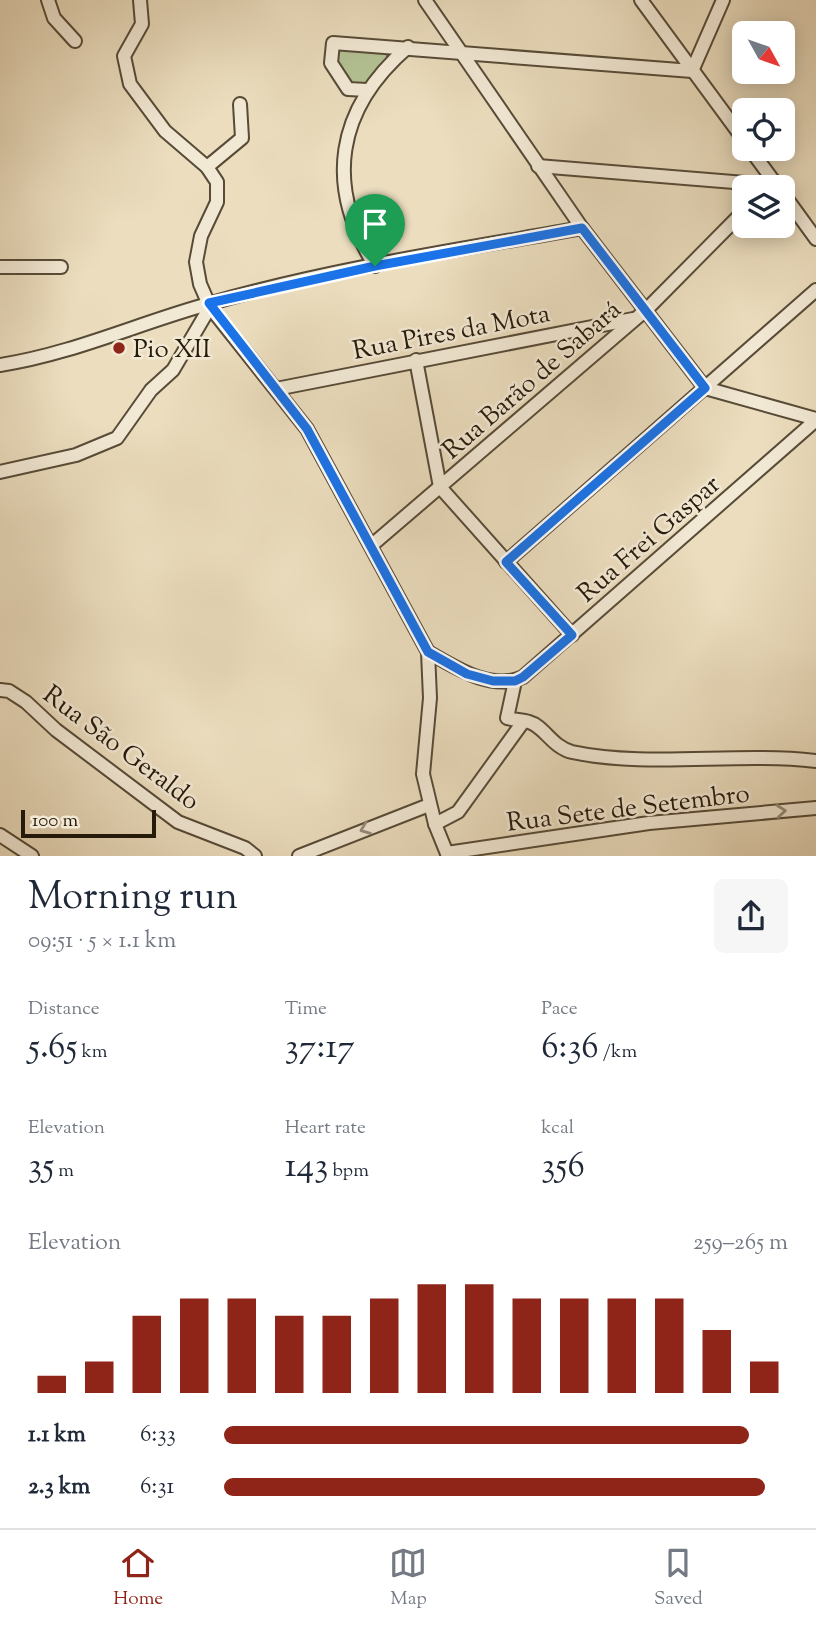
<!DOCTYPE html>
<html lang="en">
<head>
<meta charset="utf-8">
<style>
  body { margin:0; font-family:"Sorts Mill Goudy",serif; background:#f6f6f7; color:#1f2937; height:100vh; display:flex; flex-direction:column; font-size:26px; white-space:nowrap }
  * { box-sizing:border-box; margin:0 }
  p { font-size:23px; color:#747a83 }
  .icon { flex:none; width:38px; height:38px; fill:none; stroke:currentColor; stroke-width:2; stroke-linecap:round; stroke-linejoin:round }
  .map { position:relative; height:856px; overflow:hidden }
  .drawer { display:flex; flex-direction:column; background:#fff; flex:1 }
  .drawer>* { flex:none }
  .needle { width:46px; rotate:130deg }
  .buttons { position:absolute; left:732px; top:21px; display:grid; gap:14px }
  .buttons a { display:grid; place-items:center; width:63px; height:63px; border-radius:10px; background:#fff; box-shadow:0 4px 18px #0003; font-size:35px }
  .scale { position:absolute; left:21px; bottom:18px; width:135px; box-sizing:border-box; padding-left:7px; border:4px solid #261a0a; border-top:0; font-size:19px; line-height:24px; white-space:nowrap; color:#261a0a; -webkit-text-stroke:5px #f2e9d5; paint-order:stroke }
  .pin { position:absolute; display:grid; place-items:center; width:60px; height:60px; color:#fff; margin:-72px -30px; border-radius:50% 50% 50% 0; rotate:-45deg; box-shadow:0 0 7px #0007 }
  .pin .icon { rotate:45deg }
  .round { display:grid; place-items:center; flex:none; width:74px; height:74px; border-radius:10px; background:#f6f6f7 }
  .head { display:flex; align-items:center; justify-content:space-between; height:119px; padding:0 28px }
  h1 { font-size:38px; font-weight:600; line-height:52px }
  .metrics { display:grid; grid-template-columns:repeat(3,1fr); gap:10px; height:119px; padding:7px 28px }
  .metrics div { display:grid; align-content:center }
  .metrics b { font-size:35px; font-weight:600 }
  .metrics small { font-size:19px; font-weight:400 }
  .metrics p { font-size:19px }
  .chart { height:196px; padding:14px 28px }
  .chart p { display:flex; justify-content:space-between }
  .chart svg { width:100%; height:126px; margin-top:7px; stroke:#8f2418; stroke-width:6 }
  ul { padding:0 28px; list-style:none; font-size:23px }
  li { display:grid; grid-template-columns:112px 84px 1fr; align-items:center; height:52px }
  li i { height:18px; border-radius:9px; background:#8f2418 }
  .menu { display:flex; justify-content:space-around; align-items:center; height:98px; border-top:2px solid #e0e1e3; background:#fff; font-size:19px; color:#747a83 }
  .menu a { display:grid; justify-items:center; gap:4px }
  .menu .selected { color:#8f2418 }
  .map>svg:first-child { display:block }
  .green { fill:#b3c294; stroke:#6c6e4f; stroke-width:2 }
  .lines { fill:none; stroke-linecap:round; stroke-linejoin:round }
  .minor-casing { stroke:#574b37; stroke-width:16 }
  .minor { stroke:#f2e9d5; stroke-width:12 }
  .oneway { stroke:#968c7a }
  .route-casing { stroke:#fff; stroke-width:14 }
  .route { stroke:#1a73e8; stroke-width:9 }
  .poi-dot { fill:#8f2418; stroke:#f2e9d5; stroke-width:2.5 }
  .labels { text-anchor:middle; stroke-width:5; stroke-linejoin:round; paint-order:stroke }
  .street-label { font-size:26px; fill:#261a0a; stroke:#f2e9d5 }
  .poi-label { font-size:26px; fill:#261a0a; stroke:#f2e9d5; text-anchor:start }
</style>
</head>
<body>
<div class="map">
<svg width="816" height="856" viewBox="0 0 816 856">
  <rect width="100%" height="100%" fill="#ebddbe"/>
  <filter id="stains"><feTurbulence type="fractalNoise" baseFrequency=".00286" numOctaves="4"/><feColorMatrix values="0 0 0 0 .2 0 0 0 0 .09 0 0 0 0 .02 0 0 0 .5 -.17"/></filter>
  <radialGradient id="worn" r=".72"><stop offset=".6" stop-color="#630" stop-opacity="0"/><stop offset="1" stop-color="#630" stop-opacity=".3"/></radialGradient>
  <!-- green -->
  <path class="green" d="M337,43L387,52V65L368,86C347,84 342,78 333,60Z"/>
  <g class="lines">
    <!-- minor casing -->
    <g class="minor-casing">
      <g id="minor">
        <polyline points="48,0 54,18 75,41"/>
        <polyline points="140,0 142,24 124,56 130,84 165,131 207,167 217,182 217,202 201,236 196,262 200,284 210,307 307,429 428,652 430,698 423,774 435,824 448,856"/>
        <polyline points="425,0 582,228 705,388 816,419"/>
        <polyline points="641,0 744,140"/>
        <polyline points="367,90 348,89 331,63 333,43 692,71 723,0"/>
        <polyline points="750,149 778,187"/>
        <polyline points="538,166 769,185"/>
        <polyline points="207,167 242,138 240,104"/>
        <polyline points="782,192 816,239"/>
        <path d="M375,266C324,185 336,109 408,47"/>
        <polyline points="0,267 61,267"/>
        <polyline points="416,360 440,487 572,635"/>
        <path d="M0,365C72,354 139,323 208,304C330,269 457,250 582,228"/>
        <polyline points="276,389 633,319"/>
        <polyline points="0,472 76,455 117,438 151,390 173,370 210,307"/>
        <polyline points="372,545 647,309 744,211"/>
        <polyline points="506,562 816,290"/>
        <path d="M428,652C455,667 491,692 523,677L816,420"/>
        <path d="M515,681L507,718C514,720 522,720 529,722C544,726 552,747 572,752C647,768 737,752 816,761"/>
        <polyline points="0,690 9,691 26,702 56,730 178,822 245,848 255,856"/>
        <polyline points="435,824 458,812 523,722"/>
        <polyline points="0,835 32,856"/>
        <polyline points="447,853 649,823 816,808"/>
        <polyline points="299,856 429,805"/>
      </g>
    </g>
    <!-- minor -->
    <use href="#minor" class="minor"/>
  </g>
  <!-- one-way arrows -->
  <defs><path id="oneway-chevron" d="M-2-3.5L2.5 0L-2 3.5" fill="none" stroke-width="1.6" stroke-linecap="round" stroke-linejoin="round" transform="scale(1.75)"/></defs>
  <g class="oneway">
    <use href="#oneway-chevron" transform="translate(781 811) rotate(-5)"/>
    <use href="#oneway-chevron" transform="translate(365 829) rotate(159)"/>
  </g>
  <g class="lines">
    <!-- route casing -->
    <g class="route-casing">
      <polygon id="route" points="582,228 705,388 506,562 572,635 523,677 515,681 493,681 467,674 428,652 307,429 209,303 375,266"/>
    </g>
    <!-- route -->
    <use href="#route" class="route"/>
  </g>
  <!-- markers -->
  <circle class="poi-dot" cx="119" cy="348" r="7"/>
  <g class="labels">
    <!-- street labels -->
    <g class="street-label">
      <text transform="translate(451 331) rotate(-11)" y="9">Rua Pires da Mota</text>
      <text transform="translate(531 379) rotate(-41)" y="9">Rua Barão de Sabará</text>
      <text transform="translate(648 538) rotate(-41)" y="9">Rua Frei Gaspar</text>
      <text transform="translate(122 747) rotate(37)" y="9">Rua São Geraldo</text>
      <text transform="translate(628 807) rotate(-7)" y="9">Rua Sete de Setembro</text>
    </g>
    <!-- poi labels -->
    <g class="poi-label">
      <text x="133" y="357">Pio XII</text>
    </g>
  </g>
  <rect width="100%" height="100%" filter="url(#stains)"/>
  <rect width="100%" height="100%" fill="url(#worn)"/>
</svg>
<div class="buttons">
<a><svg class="needle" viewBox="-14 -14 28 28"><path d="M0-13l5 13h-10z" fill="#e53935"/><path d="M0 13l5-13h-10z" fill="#747a83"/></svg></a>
<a><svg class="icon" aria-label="locate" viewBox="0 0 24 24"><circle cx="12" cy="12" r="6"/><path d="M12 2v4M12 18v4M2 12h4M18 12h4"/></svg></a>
<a><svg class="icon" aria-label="layers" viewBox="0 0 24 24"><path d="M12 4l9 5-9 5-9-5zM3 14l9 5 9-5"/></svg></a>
</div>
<div class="scale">100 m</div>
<div class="pin" style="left:375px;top:266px;background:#1e9e55"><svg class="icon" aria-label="arrive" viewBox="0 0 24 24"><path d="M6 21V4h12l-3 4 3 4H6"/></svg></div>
</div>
<section class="drawer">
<div class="head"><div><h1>Morning run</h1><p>09:51 · 5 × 1.1 km</p></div><a class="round"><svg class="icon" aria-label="share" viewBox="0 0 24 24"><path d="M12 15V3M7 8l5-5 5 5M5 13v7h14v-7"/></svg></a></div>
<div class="metrics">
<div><p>Distance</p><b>5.65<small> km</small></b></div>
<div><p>Time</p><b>37:17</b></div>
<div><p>Pace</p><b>6:36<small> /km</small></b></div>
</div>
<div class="metrics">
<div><p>Elevation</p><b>35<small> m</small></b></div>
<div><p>Heart rate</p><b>143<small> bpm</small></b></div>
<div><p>kcal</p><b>356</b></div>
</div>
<div class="chart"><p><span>Elevation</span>259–265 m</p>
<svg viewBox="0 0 160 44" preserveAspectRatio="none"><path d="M5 44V38M15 44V33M25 44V17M35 44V11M45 44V11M55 44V17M65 44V17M75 44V11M85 44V6M95 44V6M105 44V11M115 44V11M125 44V11M135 44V11M145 44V22M155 44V33"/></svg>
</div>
<ul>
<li><b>1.1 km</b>6:33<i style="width:93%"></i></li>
<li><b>2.3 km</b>6:31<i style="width:96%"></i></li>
</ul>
</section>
<nav class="menu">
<a class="selected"><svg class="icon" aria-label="home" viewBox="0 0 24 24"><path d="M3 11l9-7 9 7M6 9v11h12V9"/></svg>Home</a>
<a><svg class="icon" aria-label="map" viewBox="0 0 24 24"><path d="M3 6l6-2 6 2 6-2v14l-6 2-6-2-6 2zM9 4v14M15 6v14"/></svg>Map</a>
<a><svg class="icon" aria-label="saved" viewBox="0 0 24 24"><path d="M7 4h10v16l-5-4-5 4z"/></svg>Saved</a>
</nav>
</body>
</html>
